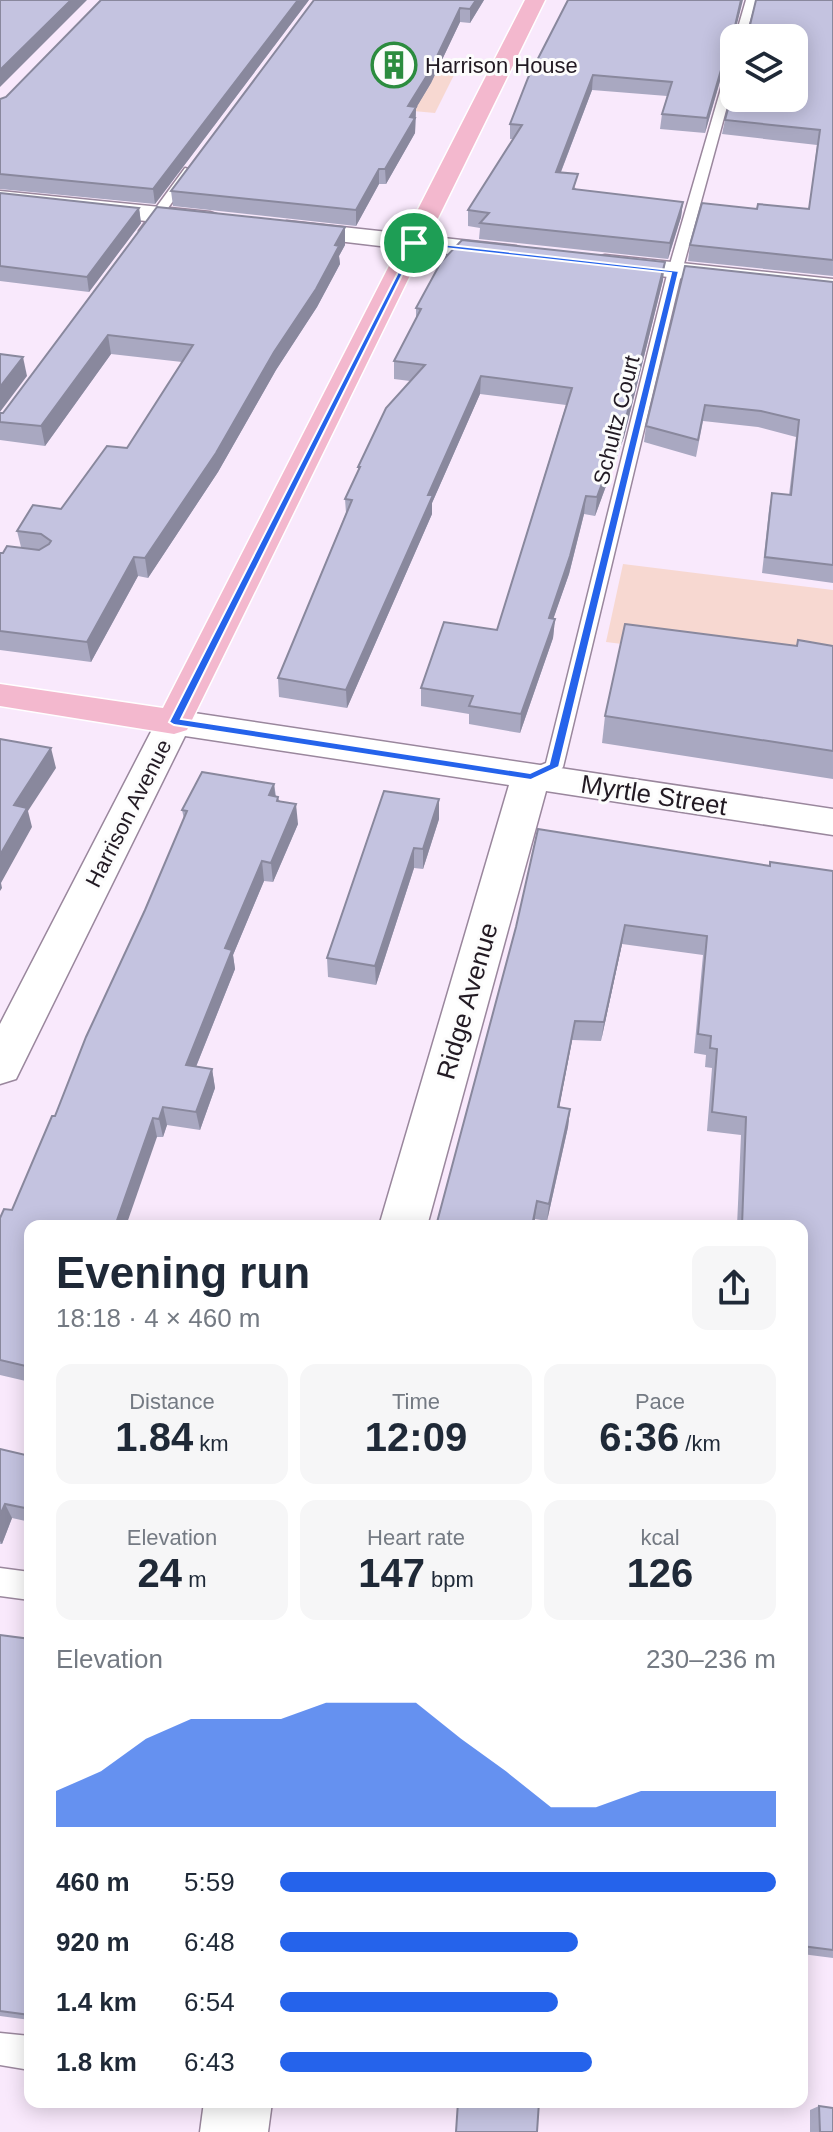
<!DOCTYPE html>
<html lang="en">
<head>
<meta charset="utf-8">
<style>
  body { margin:0; font-family:Helvetica,sans-serif; background:#f6f6f7; color:#1f2937; height:100vh; display:flex; flex-direction:column; font-size:30px; white-space:nowrap }
  * { box-sizing:border-box; margin:0 }
  p { font-size:26px; color:#747a83 }
  .icon { flex:none; width:44px; height:44px; fill:none; stroke:currentColor; stroke-width:2; stroke-linecap:round; stroke-linejoin:round }
  .map { position:relative; flex:1; overflow:hidden }
  .sheet { position:absolute; left:24px; top:1220px; width:784px; height:888px; display:flex; flex-direction:column; background:#fff; border-radius:16px; box-shadow:0 4px 20px #0003 }
  .sheet>* { flex:none }
  .tools { position:absolute; left:720px; top:24px; display:grid; gap:16px }
  .tools a { display:grid; place-items:center; width:88px; height:88px; border-radius:16px; background:#fff; box-shadow:0 4px 20px #0003; font-size:40px }
  .pin { position:absolute; display:grid; place-items:center; width:68px; height:68px; color:#fff; margin:-34px; border:4px solid #fff; border-radius:50%; box-shadow:0 2px 8px #0007 }
  .round { display:grid; place-items:center; flex:none; width:84px; height:84px; border-radius:16px; background:#f6f6f7 }
  .summary { display:flex; align-items:center; justify-content:space-between; height:136px; padding:0 32px }
  h1 { font-size:44px; font-weight:600; line-height:60px }
  .metrics { display:grid; grid-template-columns:repeat(3,1fr); gap:12px; height:136px; padding:8px 32px }
  .metrics div { display:grid; align-content:center; border-radius:16px; background:#f6f6f7; text-align:center }
  .metrics b { font-size:40px; font-weight:600 }
  .metrics small { font-size:22px; font-weight:400 }
  .metrics p { font-size:22px }
  .chart { height:224px; padding:16px 32px }
  .chart p { display:flex; justify-content:space-between }
  .chart svg { width:100%; height:144px; margin-top:8px; fill:#2563eb; opacity:.7 }
  ul { padding:0 32px; list-style:none; font-size:26px }
  li { display:grid; grid-template-columns:128px 96px 1fr; align-items:center; height:60px }
  li i { height:20px; border-radius:10px; background:#2563eb }
  .map>svg:first-child { display:block }
  .green { fill:#f7d8d1 }
  .lines { fill:none; stroke-linecap:round; stroke-linejoin:round }
  .lane-casing { stroke:#9a879d; stroke-width:3 }
  .street-casing { stroke:#9a879d; stroke-width:3 }
  .primary-casing { stroke:#fff; stroke-width:3 }
  .lane { fill:#fff; fill-rule:evenodd }
  .street { fill:#fff; fill-rule:evenodd }
  .primary { fill:#f3b8ce; fill-rule:evenodd }
  .wall { fill:#a9a8c1 }
  .shaded-wall { fill:#89889d }
  .building { fill:#c4c3e0; stroke:#89889d; stroke-width:2 }
  .route { fill:#2563eb; stroke:#fff; stroke-width:2; fill-rule:evenodd }
  .labels { text-anchor:middle; stroke-width:6; stroke-linejoin:round; paint-order:stroke }
  .far-poi-label { font-size:22px; fill:#221a23; stroke:#fcfcfc; text-anchor:start }
  .far-street-label { font-size:22px; fill:#221a23; stroke:#fcfcfc }
  .street-label { font-size:26px; fill:#221a23; stroke:#fcfcfc }
</style>
</head>
<body>
<div class="map">
<svg width="833" height="2132" viewBox="0 0 833 2132">
  <rect width="100%" height="100%" fill="#f9e9fc"/>
  <!-- green -->
  <g class="green">
    <polygon points="417,68 456,71 435,113 326,103"/>
    <polygon points="623,564 833,590 833,670 606,642"/>
  </g>
  <g class="lines">
    <!-- lane casing -->
    <g class="lane-casing">
      <g id="lane">
        <polygon points="746,0 756,0 745,38 735,38"/>
        <path d="M734,58V81L682,271L563,767C556,776 536,784 524,780L522,776L524,772L546,763L668,271L729,61Z"/>
        <polygon points="185,168 195,171 149,234 141,234 139,231"/>
        <polygon points="0,1568 30,1572 30,1600 0,1596"/>
        <polygon points="0,2033 30,2036 30,2070 0,2065"/>
      </g>
    </g>
    <!-- street casing -->
    <g class="street-casing">
      <g id="street">
        <polygon points="0,191 210,212 219,215 223,220 219,225 210,228 0,205"/>
        <polygon points="287,221 516,246 525,249 529,254 525,259 516,262 278,234 274,229 278,224"/>
        <polygon points="605,255 833,279 833,295 596,269 592,263 596,257"/>
        <polygon points="174,710 833,809 833,835 546,791 427,1226 379,1226 509,785 185,736 16,1079 0,1084 0,1024 156,722 161,714"/>
        <polygon points="204,2102 272,2102 268,2132 200,2132"/>
      </g>
    </g>
    <!-- primary casing -->
    <g class="primary-casing">
      <polygon id="primary" points="525,0 545,0 187,730 174,734 0,706 0,684 163,708"/>
    </g>
    <!-- lane -->
    <use href="#lane" class="lane"/>
    <!-- street -->
    <use href="#street" class="street"/>
    <!-- primary -->
    <use href="#primary" class="primary"/>
  </g>
  <!-- wall -->
  <g class="wall">
    <polygon points="309,0 155,204 0,189 0,99"/>
    <polygon points="314,0 484,0 470,23 460,22 431,83 416,108 415,133 386,184 379,184 356,226 173,206 171,191"/>
    <polygon points="833,0 833,276 688,261 690,245 757,209 809,209 817,145 722,134 725,120 794,98 734,38 726,60 705,133 660,129 662,114 667,96 592,90 561,172 577,190 683,202 681,217 668,259 479,239 480,228 468,226 468,210 513,139 510,139 510,124 528,78 736,26 750,25"/>
    <polygon points="0,193 139,208 141,223 89,292 0,281"/>
    <polygon points="157,207 345,227 345,245 339,256 340,264 317,307 276,370 218,472 148,578 138,576 91,662 0,650 0,553 21,547 17,531 61,509 127,448 182,362 111,354 45,446 0,440 0,413 3,413"/>
    <polygon points="663,280 624,437 595,516 584,514 569,574 553,619 555,619 553,638 520,733 469,724 469,714 421,706 421,688 497,630 566,405 480,394 432,503 432,514 347,708 279,697 278,678 346,513 345,499 358,472 358,467 410,381 394,379 394,361 416,319 416,308"/>
    <polygon points="833,282 833,583 762,573 769,510 772,493 789,495 796,437 758,427 703,421 696,457 644,442 646,426"/>
    <polygon points="797,646 833,646 833,779 602,743 605,716"/>
    <polygon points="274,784 276,796 298,824 273,882 264,881 233,955 235,969 196,1067 212,1069 215,1088 200,1130 167,1125 163,1137 157,1137 30,1226 30,1382 0,1375 0,1218 12,1210 55,1116 184,819 182,810"/>
    <polygon points="384,791 439,819 423,869 414,868 376,985 328,977 327,958"/>
    <polygon points="770,862 833,871 833,1958 802,1954 802,1226 737,1226 741,1135 707,1131 712,1068 705,1067 706,1055 694,1053 703,955 622,944 601,1041 572,1040 559,1107 570,1109 568,1127 547,1221 535,1219 534,1226 436,1226 516,927 769,866"/>
    <polygon points="0,1449 30,1456 30,1522 12,1518 2,1544 0,1544"/>
    <polygon points="0,1635 30,1639 30,2020 0,2016"/>
    <polygon points="819,2106 833,2132 810,2132 810,2110"/>
  </g>
  <!-- shaded-wall -->
  <g class="shaded-wall">
    <polygon points="71,0 87,0 0,87 0,70"/>
    <polygon points="298,0 309,0 155,204 153,189"/>
    <polygon points="476,0 484,0 470,23 470,9"/>
    <polygon points="741,0 743,0 733,40 735,26"/>
    <polygon points="460,8 460,22 431,83 416,108 415,133 386,184 385,169 408,106"/>
    <polygon points="734,44 734,57 726,60 705,133 707,118 728,46"/>
    <polygon points="593,75 592,90 555,187 556,172"/>
    <polygon points="379,169 379,184 356,226 356,210"/>
    <polygon points="683,202 681,217 668,259 670,243"/>
    <polygon points="139,208 141,223 89,292 87,277"/>
    <polygon points="345,227 345,245 339,256 340,264 317,307 276,370 218,472 148,578 145,558"/>
    <polygon points="665,262 663,280 624,437 595,516 597,497"/>
    <polygon points="108,335 111,354 45,446 41,426"/>
    <polygon points="23,357 27,376 0,412 0,387"/>
    <polygon points="481,376 480,394 432,503 432,514 347,708 346,690 428,495"/>
    <polygon points="586,496 584,514 569,574 547,637 549,618"/>
    <polygon points="134,557 138,576 91,662 87,642"/>
    <polygon points="555,619 553,638 520,733 521,714"/>
    <polygon points="51,748 56,768 28,811 32,827 1,883 2,888 0,891 0,855 14,805"/>
    <polygon points="274,784 276,804 269,795"/>
    <polygon points="439,799 439,819 423,869 423,849"/>
    <polygon points="296,804 298,824 273,882 271,863"/>
    <polygon points="414,848 414,868 376,985 375,966"/>
    <polygon points="262,861 264,881 233,955 235,969 189,1084 186,1065 225,948"/>
    <polygon points="625,925 622,944 601,1041 604,1022"/>
    <polygon points="575,1021 572,1040 556,1125 558,1107"/>
    <polygon points="212,1069 215,1088 200,1130 196,1112"/>
    <polygon points="163,1107 167,1125 163,1137 159,1119"/>
    <polygon points="570,1109 568,1127 547,1221 549,1204"/>
    <polygon points="153,1118 157,1137 126,1226 115,1226"/>
    <polygon points="537,1201 534,1226 532,1226"/>
    <polygon points="5,1504 12,1518 2,1544 0,1541 0,1515"/>
  </g>
  <!-- building -->
  <g class="building">
    <polygon points="0,0 71,0 0,70"/>
    <polygon points="101,0 298,0 153,189 0,174 0,99 6,97"/>
    <polygon points="314,0 476,0 470,9 460,8 431,69 408,106 416,107 410,117 415,118 385,169 379,169 356,210 171,191"/>
    <polygon points="568,0 741,0 735,26 750,25 756,0 833,0 833,260 690,245 702,203 757,209 758,204 809,209 820,130 725,120 734,86 734,98 794,98 794,38 734,38 734,44 728,46 707,118 662,114 672,82 593,75 556,172 578,174 573,189 683,202 670,243 480,223 489,213 468,210 522,125 510,124 528,78"/>
    <polygon points="0,193 139,208 87,277 0,266"/>
    <polygon points="157,207 345,227 335,245 339,246 316,289 274,352 216,453 145,558 134,557 87,642 0,631 0,553 3,553 7,546 39,550 49,544 51,541 41,534 17,531 33,505 61,509 107,446 127,448 193,345 108,335 41,426 0,422 0,413 3,413"/>
    <polygon points="462,240 665,262 626,418 597,497 586,496 570,556 549,618 555,619 521,714 469,706 473,696 421,688 444,622 497,630 572,388 481,376 428,495 433,495 346,690 278,678 352,500 345,499 360,467 358,467 386,408 425,365 394,361 421,309 416,308 441,262"/>
    <polygon points="685,266 833,282 833,565 765,557 772,493 791,495 799,420 761,411 705,405 698,440 646,426"/>
    <polygon points="0,354 23,357 0,387"/>
    <polygon points="625,624 797,646 798,640 833,646 833,751 605,716"/>
    <polygon points="0,739 51,748 14,805 27,808 0,855"/>
    <polygon points="202,772 274,784 269,795 278,797 277,801 296,804 271,863 262,861 225,948 232,950 186,1065 212,1069 196,1112 163,1107 159,1119 153,1118 115,1226 30,1226 30,1367 0,1360 0,1218 4,1209 12,1210 52,1116 55,1116 86,1037 145,910 187,811 182,810"/>
    <polygon points="384,791 439,799 423,849 414,848 375,966 327,958"/>
    <polygon points="538,829 770,866 770,862 833,871 833,1950 802,1946 802,1226 742,1226 746,1117 712,1112 717,1049 710,1048 711,1036 698,1034 707,936 625,925 604,1022 575,1021 558,1107 570,1109 549,1204 537,1201 532,1226 436,1226 516,927"/>
    <polygon points="0,1449 30,1456 30,1509 5,1504 0,1515"/>
    <polygon points="0,1635 30,1639 30,2015 0,2011"/>
    <polygon points="458,2102 539,2102 537,2132 456,2132"/>
    <polygon points="819,2106 833,2108 833,2132 820,2132"/>
  </g>
  <!-- route -->
  <path class="route" d="M414,241L679,271L559,767L531,780L174,725L169,722ZM417,245L671,273L549,764L530,773L181,719Z"/>
  <!-- icons -->
  <defs>
    <g id="building-ring" transform="scale(2.3)"><circle r="9.5" fill="#fcfcfc" stroke="#2c8c3f" stroke-width="1.5"/><path d="M-4-6H4V6H1V3H-1V6H-4ZM-2.5-4.3h1.7v1.8h-1.7ZM.8-4.3h1.7v1.8H.8ZM-2.5-1h1.7V.8h-1.7ZM.8-1h1.7V.8H.8Z" fill="#2c8c3f"/></g>
  </defs>
  <g fill-rule="evenodd">
    <use href="#building-ring" x="394" y="65"/>
  </g>
  <g class="labels">
    <!-- far-poi labels -->
    <g class="far-poi-label">
      <text x="425" y="73">Harrison House</text>
    </g>
    <!-- far-street labels -->
    <g class="far-street-label">
      <text transform="translate(616 420) rotate(-76)" y="8">Schultz Court</text>
      <text transform="translate(128 813) rotate(-63)" y="8">Harrison Avenue</text>
    </g>
    <!-- street labels -->
    <g class="street-label">
      <text transform="translate(654 795) rotate(9)" y="9">Myrtle Street</text>
      <text transform="translate(467 1001) rotate(-74)" y="9">Ridge Avenue</text>
    </g>
  </g>
</svg>
<div class="tools">
<a><svg class="icon" aria-label="layers" viewBox="0 0 24 24"><path d="M12 4l9 5-9 5-9-5zM3 14l9 5 9-5"/></svg></a>
</div>
<div class="pin" style="left:414px;top:243px;background:#1e9e55"><svg class="icon" aria-label="arrive" viewBox="0 0 24 24"><path d="M6 21V4h12l-3 4 3 4H6"/></svg></div>
<section class="sheet">
<div class="summary"><div><h1>Evening run</h1><p>18:18 · 4 × 460 m</p></div><a class="round"><svg class="icon" aria-label="share" viewBox="0 0 24 24"><path d="M12 15V3M7 8l5-5 5 5M5 13v7h14v-7"/></svg></a></div>
<div class="metrics">
<div><p>Distance</p><b>1.84<small> km</small></b></div>
<div><p>Time</p><b>12:09</b></div>
<div><p>Pace</p><b>6:36<small> /km</small></b></div>
</div>
<div class="metrics">
<div><p>Elevation</p><b>24<small> m</small></b></div>
<div><p>Heart rate</p><b>147<small> bpm</small></b></div>
<div><p>kcal</p><b>126</b></div>
</div>
<div class="chart"><p><span>Elevation</span>230–236 m</p>
<svg viewBox="0 0 160 44" preserveAspectRatio="none"><path d="M0 44V33L10 27L20 17L30 11L40 11L50 11L60 6L70 6L80 6L90 17L100 27L110 38L120 38L130 33L140 33L150 33L160 33V44z"/></svg>
</div>
<ul>
<li><b>460 m</b>5:59<i style="width:100%"></i></li>
<li><b>920 m</b>6:48<i style="width:60%"></i></li>
<li><b>1.4 km</b>6:54<i style="width:56%"></i></li>
<li><b>1.8 km</b>6:43<i style="width:63%"></i></li>
</ul>
</section>
</div>
</body>
</html>
